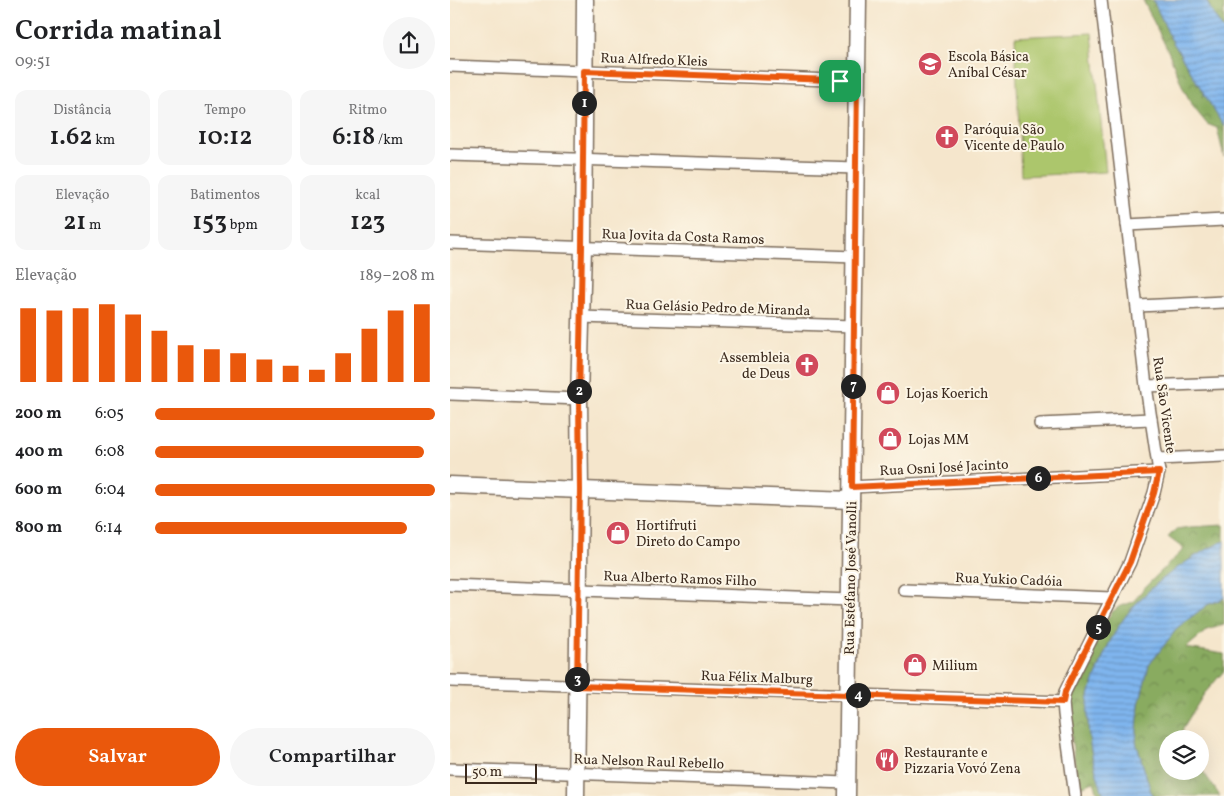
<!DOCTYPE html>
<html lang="pt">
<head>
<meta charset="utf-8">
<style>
  body { margin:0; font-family:Vollkorn,serif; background:#f6f6f6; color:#202124; height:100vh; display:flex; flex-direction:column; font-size:19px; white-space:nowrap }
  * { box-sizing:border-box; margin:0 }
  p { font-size:16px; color:#757577 }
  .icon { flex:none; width:28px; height:28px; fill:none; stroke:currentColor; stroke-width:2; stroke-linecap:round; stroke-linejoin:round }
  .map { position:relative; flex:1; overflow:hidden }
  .side { display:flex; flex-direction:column; background:#fff; width:450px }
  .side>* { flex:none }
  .tools { position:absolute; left:709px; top:730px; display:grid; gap:10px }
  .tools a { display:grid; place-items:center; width:50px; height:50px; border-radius:50%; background:#fff; box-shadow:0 5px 20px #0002; font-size:25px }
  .scale { position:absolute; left:15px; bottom:12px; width:72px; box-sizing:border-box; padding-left:5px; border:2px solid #3b2a1e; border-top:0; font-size:14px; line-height:18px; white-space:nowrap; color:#3b2a1e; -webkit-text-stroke:4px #fcf5e5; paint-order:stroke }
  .pin { position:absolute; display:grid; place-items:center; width:42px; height:42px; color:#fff; margin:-21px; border-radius:10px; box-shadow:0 2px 8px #0006 }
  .km { position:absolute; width:25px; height:25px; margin:-12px; border-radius:50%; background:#222; color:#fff; font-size:14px; line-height:25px; text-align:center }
  .round { display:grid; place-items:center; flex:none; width:52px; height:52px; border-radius:26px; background:#f6f6f6 }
  .headline { display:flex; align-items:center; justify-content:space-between; height:85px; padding:0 15px }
  h1 { font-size:28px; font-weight:600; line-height:38px }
  .stats { display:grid; grid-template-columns:repeat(3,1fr); gap:8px; height:85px; padding:5px 15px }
  .stats div { display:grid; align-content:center; border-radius:12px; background:#f6f6f6; text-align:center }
  .stats b { font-size:25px; font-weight:600 }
  .stats small { font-size:14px; font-weight:400 }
  .stats p { font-size:14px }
  .chart { height:140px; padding:10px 15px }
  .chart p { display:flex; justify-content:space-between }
  .chart svg { width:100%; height:90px; margin-top:5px; stroke:#ea580c; stroke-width:6 }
  .button { display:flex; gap:10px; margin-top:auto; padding:10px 15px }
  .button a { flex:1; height:58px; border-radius:30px; background:#ea580c; color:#fff; font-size:20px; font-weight:600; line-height:58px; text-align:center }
  .button a+a { background:#f6f6f6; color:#202124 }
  ul { padding:0 15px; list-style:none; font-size:16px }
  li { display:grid; grid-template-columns:80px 60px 1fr; align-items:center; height:38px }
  li i { height:12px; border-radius:6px; background:#ea580c }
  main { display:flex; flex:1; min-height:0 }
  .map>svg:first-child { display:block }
  .forest { fill:url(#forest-crowns); stroke:#626a3f }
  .pitch { fill:#acc66c; stroke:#747845 }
  .water { fill:url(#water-rules); stroke:#5d7086 }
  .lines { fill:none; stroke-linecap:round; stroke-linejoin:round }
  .street-casing { stroke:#7c6c5b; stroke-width:14 }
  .secondary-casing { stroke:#7c6c5b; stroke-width:19 }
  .street { stroke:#fff; stroke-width:11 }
  .secondary { stroke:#fff; stroke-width:16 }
  .route-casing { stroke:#fff; stroke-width:10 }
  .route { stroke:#ea580c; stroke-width:6 }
  .labels { text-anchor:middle; stroke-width:4; stroke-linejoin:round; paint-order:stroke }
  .poi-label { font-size:14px; fill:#3b2a1e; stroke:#fcf5e5; text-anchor:start }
  .street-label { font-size:14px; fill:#3b2a1e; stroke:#fcf5e5 }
</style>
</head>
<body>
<main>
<section class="side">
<div class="headline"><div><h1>Corrida matinal</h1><p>09:51</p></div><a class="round"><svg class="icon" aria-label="share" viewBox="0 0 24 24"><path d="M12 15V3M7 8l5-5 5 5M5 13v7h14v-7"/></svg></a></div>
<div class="stats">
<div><p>Distância</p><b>1.62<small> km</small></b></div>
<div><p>Tempo</p><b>10:12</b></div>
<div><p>Ritmo</p><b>6:18<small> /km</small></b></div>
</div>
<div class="stats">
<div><p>Elevação</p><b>21<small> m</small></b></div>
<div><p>Batimentos</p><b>153<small> bpm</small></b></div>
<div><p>kcal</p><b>123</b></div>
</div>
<div class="chart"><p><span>Elevação</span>189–208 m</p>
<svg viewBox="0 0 160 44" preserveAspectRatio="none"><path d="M5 44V8M15 44V9M25 44V8M35 44V6M45 44V11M55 44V19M65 44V26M75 44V28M85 44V30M95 44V33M105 44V36M115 44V38M125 44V30M135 44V18M145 44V9M155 44V6"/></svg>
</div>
<ul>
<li><b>200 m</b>6:05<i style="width:100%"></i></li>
<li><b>400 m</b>6:08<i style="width:96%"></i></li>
<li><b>600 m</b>6:04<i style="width:100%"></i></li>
<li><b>800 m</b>6:14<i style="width:90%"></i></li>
</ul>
<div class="button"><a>Salvar</a><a>Compartilhar</a></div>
</section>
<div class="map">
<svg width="774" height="796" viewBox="0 0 774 796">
  <defs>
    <pattern id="forest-crowns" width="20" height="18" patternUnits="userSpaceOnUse" patternTransform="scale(1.25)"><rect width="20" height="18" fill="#89ab60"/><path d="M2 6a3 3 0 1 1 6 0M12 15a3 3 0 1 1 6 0" fill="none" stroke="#718b4f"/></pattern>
    <pattern id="water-rules" width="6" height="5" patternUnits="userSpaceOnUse" patternTransform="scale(1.25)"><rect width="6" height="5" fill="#7fb5ee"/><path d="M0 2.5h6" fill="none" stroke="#6993c0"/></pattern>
  </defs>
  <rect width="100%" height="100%" fill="#fcf5e5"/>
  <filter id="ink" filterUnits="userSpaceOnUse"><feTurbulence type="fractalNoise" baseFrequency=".02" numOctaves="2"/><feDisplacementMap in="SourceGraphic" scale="10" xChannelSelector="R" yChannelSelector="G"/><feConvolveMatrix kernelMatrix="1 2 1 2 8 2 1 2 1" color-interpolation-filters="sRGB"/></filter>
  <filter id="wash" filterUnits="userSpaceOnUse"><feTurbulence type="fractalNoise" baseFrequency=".0096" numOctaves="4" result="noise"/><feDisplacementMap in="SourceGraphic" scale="20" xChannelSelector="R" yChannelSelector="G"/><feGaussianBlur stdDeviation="1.12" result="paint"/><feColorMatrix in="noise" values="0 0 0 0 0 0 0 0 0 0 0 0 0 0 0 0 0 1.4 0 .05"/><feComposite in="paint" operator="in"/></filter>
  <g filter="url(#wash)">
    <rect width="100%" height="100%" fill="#f5e6cc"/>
    <!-- forest -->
    <g class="forest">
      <polygon points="693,0 703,0 721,39 774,127 774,157 767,128 757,124 744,108 733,88 719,53"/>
      <polygon points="756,0 774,0 774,31 762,12"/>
      <path d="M774,525V541C735,559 689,592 667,629C659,642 653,656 648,671C644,681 639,692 638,703C637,708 638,714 638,719C638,746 645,770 654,796H649L644,782L628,788L619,720V699L626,682L655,623L662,612L670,606L683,602L694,588L734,549L718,537L726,529L740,527Z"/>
      <polygon points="774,598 774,625 757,630 736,648 774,654 774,671 754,694 733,728 732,739 718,739 718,771 750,771 750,767 770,796 704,796 701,792 686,742 689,704 699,665 728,627 757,605"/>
    </g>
    <!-- pitch -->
    <polygon class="pitch" points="642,33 656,172 571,176 565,37"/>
    <!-- water -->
    <g class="water">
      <polygon points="703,0 756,0 762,12 774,31 774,127 721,39"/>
      <path d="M774,541V598L757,605L728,627L699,665L689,704L686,742L701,792L704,796H654C645,770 638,746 638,719C638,714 637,708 638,703C639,692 644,681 648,671C653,656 659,642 667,629C689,592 735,559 774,541Z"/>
    </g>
  </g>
  <g filter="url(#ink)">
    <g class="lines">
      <!-- street casing -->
      <g class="street-casing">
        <g id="street">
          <polyline points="0,66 407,81"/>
          <polyline points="0,155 406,168"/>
          <polyline points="677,225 774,220"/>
          <polyline points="0,243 405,257"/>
          <polyline points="688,306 774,302"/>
          <polyline points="131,317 404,326"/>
          <polyline points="696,386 774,383"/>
          <polyline points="0,394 129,399"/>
          <polyline points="590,424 701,419"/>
          <polyline points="708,459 774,456"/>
          <polyline points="401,487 709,472"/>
          <polyline points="0,585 400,600"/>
          <polyline points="454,590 662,598"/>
          <polyline points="0,681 613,702"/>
          <polyline points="0,769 397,783"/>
          <polyline points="625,796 614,714 613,702 615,692 680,562 704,493 709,472 696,386 651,0"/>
        </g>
      </g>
      <!-- secondary casing -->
      <g class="secondary-casing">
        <g id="secondary">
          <polyline points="0,485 401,500"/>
          <polyline points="126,796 130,490 129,399 133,247 135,0"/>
          <polyline points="397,796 408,0"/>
        </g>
      </g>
      <!-- street -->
      <use href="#street" class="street"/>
      <!-- secondary -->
      <use href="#secondary" class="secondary"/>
    </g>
  </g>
  <g class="lines" filter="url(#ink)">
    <!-- route casing -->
    <g class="route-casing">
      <polygon id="route" points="134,71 407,81 402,487 709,472 704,493 680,562 620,681 615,692 613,702 127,686 130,490 129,399 132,247"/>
    </g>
    <!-- route -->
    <use href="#route" class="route"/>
  </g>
  <!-- icons -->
  <defs>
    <g id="school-disc" transform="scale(1.25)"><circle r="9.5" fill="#d1495b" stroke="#fcf5e5"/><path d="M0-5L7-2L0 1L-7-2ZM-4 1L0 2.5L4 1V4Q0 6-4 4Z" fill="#fff"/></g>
    <g id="church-disc" transform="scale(1.25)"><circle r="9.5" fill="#d1495b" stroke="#fcf5e5"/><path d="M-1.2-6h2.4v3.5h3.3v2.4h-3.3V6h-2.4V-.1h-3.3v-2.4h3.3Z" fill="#fff"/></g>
    <g id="shop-disc" transform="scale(1.25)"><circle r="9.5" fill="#d1495b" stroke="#fcf5e5"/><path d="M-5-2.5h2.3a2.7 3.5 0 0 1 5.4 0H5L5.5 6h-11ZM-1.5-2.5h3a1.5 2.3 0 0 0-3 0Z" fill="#fff"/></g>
    <g id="restaurant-disc" transform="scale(1.25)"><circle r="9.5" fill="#d1495b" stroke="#fcf5e5"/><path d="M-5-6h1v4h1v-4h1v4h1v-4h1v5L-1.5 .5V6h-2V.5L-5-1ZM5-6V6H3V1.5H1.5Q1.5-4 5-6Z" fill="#fff"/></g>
  </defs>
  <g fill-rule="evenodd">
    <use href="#school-disc" x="480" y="64"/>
    <use href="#church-disc" x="497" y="137"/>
    <use href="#church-disc" x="357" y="365"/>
    <use href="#shop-disc" x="438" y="393"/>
    <use href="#shop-disc" x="440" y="439"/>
    <use href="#shop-disc" x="168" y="533"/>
    <use href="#shop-disc" x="465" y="665"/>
    <use href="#restaurant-disc" x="437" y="760"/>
  </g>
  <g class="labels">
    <!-- poi labels -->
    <g class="poi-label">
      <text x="498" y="61">Escola Básica<tspan x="498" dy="16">Aníbal César</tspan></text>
      <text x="514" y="134">Paróquia São<tspan x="514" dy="16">Vicente de Paulo</tspan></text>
      <text x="340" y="362" text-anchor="end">Assembleia<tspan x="340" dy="16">de Deus</tspan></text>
      <text x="456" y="398">Lojas Koerich</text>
      <text x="458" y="444">Lojas MM</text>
      <text x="186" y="530">Hortifruti<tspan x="186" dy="16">Direto do Campo</tspan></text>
      <text x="482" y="670">Milium</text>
      <text x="454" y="757">Restaurante e<tspan x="454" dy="16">Pizzaria Vovó Zena</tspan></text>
    </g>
    <!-- street labels -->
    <g class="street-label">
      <text transform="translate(204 59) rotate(2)" y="5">Rua Alfredo Kleis</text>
      <text transform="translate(233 236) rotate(2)" y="5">Rua Jovita da Costa Ramos</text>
      <text transform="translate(268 307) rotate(2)" y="5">Rua Gelásio Pedro de Miranda</text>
      <text transform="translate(715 405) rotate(82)" y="5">Rua São Vicente</text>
      <text transform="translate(494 467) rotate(-3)" y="5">Rua Osni José Jacinto</text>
      <text transform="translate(230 578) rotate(2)" y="5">Rua Alberto Ramos Filho</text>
      <text transform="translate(400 578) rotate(-89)" y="5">Rua Estéfano José Vanolli</text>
      <text transform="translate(559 579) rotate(2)" y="5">Rua Yukio Cadóia</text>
      <text transform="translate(307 677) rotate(2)" y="5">Rua Félix Malburg</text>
      <text transform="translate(199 761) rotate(2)" y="5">Rua Nelson Raul Rebello</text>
    </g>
  </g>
</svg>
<div class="tools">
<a><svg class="icon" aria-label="layers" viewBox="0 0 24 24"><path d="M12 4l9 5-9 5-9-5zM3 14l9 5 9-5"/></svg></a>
</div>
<div class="scale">50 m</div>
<div class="pin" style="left:390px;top:81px;background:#1e9e55"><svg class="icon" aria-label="arrive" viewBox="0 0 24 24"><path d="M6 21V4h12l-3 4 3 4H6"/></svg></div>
<b class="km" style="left:134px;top:103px">1</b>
<b class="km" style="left:129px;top:391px">2</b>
<b class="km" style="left:127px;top:679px">3</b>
<b class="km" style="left:408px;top:695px">4</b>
<b class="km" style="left:648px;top:627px">5</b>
<b class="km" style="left:588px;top:478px">6</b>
<b class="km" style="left:403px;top:386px">7</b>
</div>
</main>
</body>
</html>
